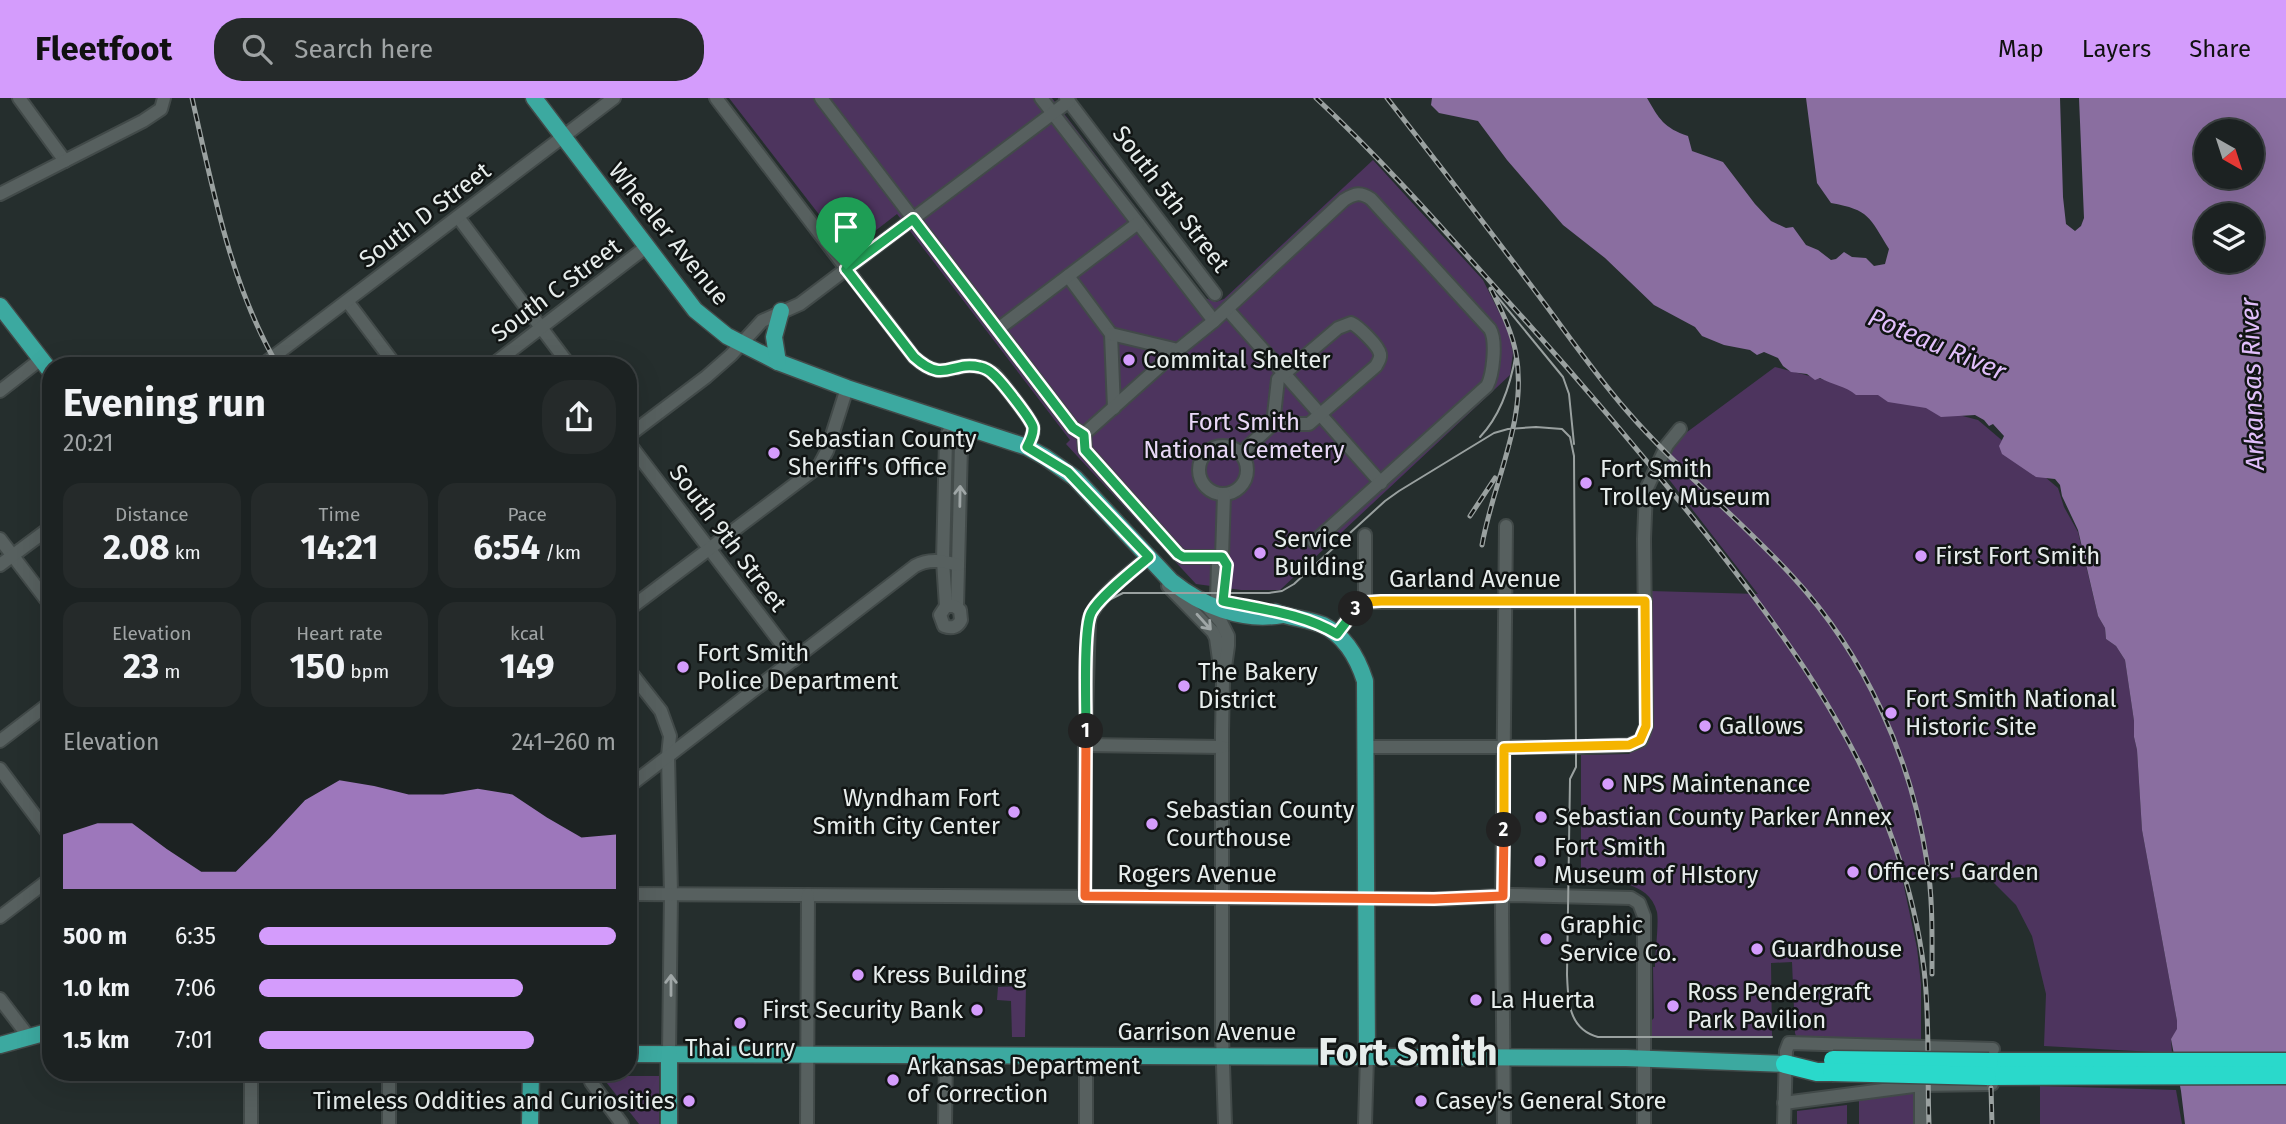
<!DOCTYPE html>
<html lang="en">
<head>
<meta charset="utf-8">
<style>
  body { margin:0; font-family:"Fira Sans",sans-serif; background:#252a2a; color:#f1f3f6; height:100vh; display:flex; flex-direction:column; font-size:26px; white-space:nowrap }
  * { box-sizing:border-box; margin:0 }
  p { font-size:23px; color:#a0a4a5 }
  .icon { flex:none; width:38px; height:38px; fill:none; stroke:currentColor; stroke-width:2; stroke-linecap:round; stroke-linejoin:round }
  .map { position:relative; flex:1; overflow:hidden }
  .side { position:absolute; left:42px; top:259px; width:595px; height:724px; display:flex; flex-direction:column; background:#1c2222; border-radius:28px; box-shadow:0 7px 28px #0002,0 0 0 2px #3a3f40 }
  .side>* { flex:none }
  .needle { width:46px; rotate:141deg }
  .controls { position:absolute; left:2194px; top:21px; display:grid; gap:14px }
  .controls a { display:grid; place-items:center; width:70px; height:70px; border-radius:50%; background:#1c2222; box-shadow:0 7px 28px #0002,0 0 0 2px #3a3f40; font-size:35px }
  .pin { position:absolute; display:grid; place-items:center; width:60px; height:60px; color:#fff; margin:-72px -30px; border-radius:50% 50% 50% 0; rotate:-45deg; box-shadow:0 0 7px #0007 }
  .pin .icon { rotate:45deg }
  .km { position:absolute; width:35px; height:35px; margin:-18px; border-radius:50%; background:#222; color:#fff; font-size:19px; line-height:35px; text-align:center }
  .round { display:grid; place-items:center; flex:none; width:74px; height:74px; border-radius:28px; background:#252a2a }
  .headline { display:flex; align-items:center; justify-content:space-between; height:119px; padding:0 21px }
  h1 { font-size:38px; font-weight:700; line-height:52px }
  .metrics { display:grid; grid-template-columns:repeat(3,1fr); gap:10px; height:119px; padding:7px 21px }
  .metrics div { display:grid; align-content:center; border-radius:18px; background:#252a2a; text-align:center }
  .metrics b { font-size:35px; font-weight:700 }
  .metrics small { font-size:19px; font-weight:400 }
  .metrics p { font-size:19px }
  .chart { height:196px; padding:14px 21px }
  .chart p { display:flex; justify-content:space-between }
  .chart svg { width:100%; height:126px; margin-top:7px; fill:#d49cfc; opacity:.7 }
  ul { padding:0 21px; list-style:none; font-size:23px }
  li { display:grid; grid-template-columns:112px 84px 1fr; align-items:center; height:52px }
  li i { height:18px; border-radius:9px; background:#d49cfc }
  header { display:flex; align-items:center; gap:42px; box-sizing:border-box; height:98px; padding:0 35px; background:#d49cfc; color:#111 }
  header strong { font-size:33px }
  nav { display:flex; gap:38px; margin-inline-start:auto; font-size:24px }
  .search { width:490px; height:63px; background:#252a2a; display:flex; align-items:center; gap:18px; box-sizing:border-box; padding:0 24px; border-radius:28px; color:#a0a4a5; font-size:26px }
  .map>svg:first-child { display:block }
  .green { fill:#4d345e }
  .water { fill:#8a6ea0; fill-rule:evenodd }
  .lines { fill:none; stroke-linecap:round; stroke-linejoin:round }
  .minor-casing { stroke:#424a49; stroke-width:16 }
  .major-casing { stroke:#424a49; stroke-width:19 }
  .highway-casing { stroke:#424a49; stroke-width:21 }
  .minor { stroke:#57605f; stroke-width:12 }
  .major { stroke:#3ca9a0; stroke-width:16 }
  .highway { stroke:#2ad9cb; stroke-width:18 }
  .tram { stroke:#9aa1a0; stroke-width:2 }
  .rail-casing { stroke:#9aa1a0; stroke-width:5 }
  .rail { stroke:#111514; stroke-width:2.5; stroke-dasharray:8; stroke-linecap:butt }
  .highway-bridge-casing { stroke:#424a49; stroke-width:21; stroke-linecap:butt }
  .highway-bridge { stroke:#2ad9cb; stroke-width:18 }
  .oneway { stroke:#9fa6a6 }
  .split-1-casing { stroke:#fff; stroke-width:14 }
  .split-2-casing { stroke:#fff; stroke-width:14 }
  .split-3-casing { stroke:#fff; stroke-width:14 }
  .split-4-casing { stroke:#fff; stroke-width:14 }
  .split-1 { stroke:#22a559; stroke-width:9 }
  .split-2 { stroke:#f0652b; stroke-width:9 }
  .split-3 { stroke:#f5b400; stroke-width:9 }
  .split-4 { stroke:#22a559; stroke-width:9 }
  .poi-dot { fill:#d49cfc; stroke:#111514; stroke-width:2.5 }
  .labels { text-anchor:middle; stroke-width:5; stroke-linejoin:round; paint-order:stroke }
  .street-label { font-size:24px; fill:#e7edec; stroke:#111514 }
  .poi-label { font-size:24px; fill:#e7edec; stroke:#111514; text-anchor:start }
  .park-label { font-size:24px; fill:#e9d8f7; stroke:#111514 }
  .water-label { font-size:26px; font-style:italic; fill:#e1bffb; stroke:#111514 }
  .town-label { font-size:38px; font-weight:bold; fill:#e7edec; stroke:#111514 }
</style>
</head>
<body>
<header>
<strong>Fleetfoot</strong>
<div class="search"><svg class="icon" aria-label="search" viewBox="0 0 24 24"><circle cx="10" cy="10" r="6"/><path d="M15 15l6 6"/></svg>Search here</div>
<nav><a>Map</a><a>Layers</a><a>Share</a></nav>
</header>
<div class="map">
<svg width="2286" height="1026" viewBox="0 0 2286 1026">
  <rect width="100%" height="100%" fill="#252e2d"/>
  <!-- green -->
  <g class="green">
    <polygon points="729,0 1052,0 1205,200 1216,204 1224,201 1373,62 1483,182 1508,232 1513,255 1510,277 1280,492 1241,492 1196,486 1066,346 1070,342 897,116 848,154"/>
    <path d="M1775,269L1978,322L2058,390L2064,409L2078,434L2098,518L2105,530L2106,541L2116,548L2125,562L2134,623V639L2137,652L2142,732L2177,923L2178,931L2171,941L2172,955L2044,948L2046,896L2032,838L2016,807L1986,777L1903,784L1917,850L1921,886V944L1797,941L1795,935L1792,864L1771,865L1772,938H1650V924L1654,920L1653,869H1655C1655,855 1659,826 1657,814C1649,781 1607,783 1581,782V657L1629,656L1644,644L1650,493L1758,496L1661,371L1679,340Z"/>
    <polygon points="1026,888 1025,939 1012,939 1011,903 997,902 998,889"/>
    <polygon points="610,978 659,978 659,1026 639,1026 603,980"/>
    <polygon points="2040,988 2176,992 2182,1026 2040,1026"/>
    <polygon points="1910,993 1916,998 1916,1026 1859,1026 1859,1000"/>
    <polygon points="1847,1007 1847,1026 1797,1026 1797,1013"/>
  </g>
  <!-- water -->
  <path class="water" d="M1432,0H1647C1659,21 1664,30 1688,38L1692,53L1723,64L1755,106L1771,123L1786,130L1793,129L1806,147L1818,152L1831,162L1836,161L1844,154L1852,159L1866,160L1874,168L1885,166L1889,151C1869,119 1870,112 1831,105L1817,85L1806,0H2060L2063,99L2066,126L2075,133L2081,128L2084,120L2079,0H2286V1026H2185L2181,993L2171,941L2177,931V923L2142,732L2137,652L2134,639V623L2125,562L2116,548L2106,541L2105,530L2098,518L2078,432L2062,398L2060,387L2055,381L2036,379L2002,356L1999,348L2004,338L1993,326L1989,328L1984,322L1975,317L1941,319L1926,310L1888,304L1878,297H1856C1846,288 1832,287 1820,280L1815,282L1807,276L1791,274L1783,268L1778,260L1764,254L1757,257L1750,252L1724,247L1702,238L1695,229L1654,207L1605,160L1563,127L1507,62L1478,23L1439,15L1431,7ZM2207,33H2252V79H2207ZM2207,117H2252V163H2207Z"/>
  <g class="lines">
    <!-- minor casing -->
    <g class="minor-casing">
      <g id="minor">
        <polyline points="19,0 65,63"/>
        <path d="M716,0L914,259C945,287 951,262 980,269C985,270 990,273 994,276C1001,283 1031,321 1033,329C1034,336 1030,343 1027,349"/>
        <polyline points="821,0 1073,330 1084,336"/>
        <polyline points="1041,0 1214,223"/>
        <polyline points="1066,0 1215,196"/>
        <polyline points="0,96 143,23 161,11 164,0"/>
        <polyline points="458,119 570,268"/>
        <polyline points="1068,178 1111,236 1114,310"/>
        <polyline points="347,203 396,268"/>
        <polyline points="1227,211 1381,385"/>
        <polyline points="998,231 1138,125"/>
        <polyline points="1111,236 1178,252"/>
        <polyline points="261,268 614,0"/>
        <polyline points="491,268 646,149"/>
        <polyline points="0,293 41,261"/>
        <polyline points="952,325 961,347 957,509"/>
        <path d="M1084,336L1178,252L1214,223L1344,102C1355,95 1361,94 1371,101L1490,231C1497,243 1493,277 1487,288L1314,444"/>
        <polyline points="1084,336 1085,352 1178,456 1183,459 1222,459"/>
        <polyline points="628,338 706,279 731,257 762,223 800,206 1069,3"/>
        <polyline points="628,344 794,562"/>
        <circle cx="1223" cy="372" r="24"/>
        <path d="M1241,355L1273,326L1278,281L1338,230L1351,225C1358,228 1379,248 1380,256C1381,261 1378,264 1376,268L1309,326H1273"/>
        <polyline points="0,441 51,508"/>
        <polyline points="0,467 51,429"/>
        <polyline points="1168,488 1213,534 1216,540 1221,576"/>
        <polyline points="1217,501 1218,465 1222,459 1224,396"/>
        <polyline points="1365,504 1365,437"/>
        <polyline points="1205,506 1221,524 1228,538 1228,548 1223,583 1222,634 1222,937 1225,1026"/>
        <path d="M946,508H954L960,512L961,522C958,529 952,531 944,528L940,517L946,508L943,463L946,341L952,325"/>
        <polyline points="628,512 819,368 827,353 847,290"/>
        <polyline points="1337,536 1354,513 1365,504 1645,503"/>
        <polyline points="628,571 661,613 670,638 668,658 671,796 669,956"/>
        <polyline points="0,643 51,604"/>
        <polyline points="1085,647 1222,649"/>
        <polyline points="1366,649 1576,649 1629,647 1641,642 1646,628 1644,441 1646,392 1667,347 1680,331"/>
        <polyline points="0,671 51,739"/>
        <path d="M628,689L915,468C929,460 944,463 958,467"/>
        <polyline points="628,796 1444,801 1512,797 1631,800 1639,805 1644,818 1644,1026"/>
        <path d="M1085,798V647L1089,522C1095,500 1131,474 1149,459"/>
        <polyline points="0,819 51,780"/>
        <polyline points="0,901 29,939"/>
        <polyline points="251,975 251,1026"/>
        <polyline points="389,975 389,1026"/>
        <polyline points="592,975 591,984 622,1026"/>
        <polyline points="1921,981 1921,1026"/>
        <polyline points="1784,1005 1921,987 1992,986"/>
        <polyline points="807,1026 808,797"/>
        <polyline points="945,1026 946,957"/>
        <polyline points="1086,1026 1086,957"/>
        <polyline points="1365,1026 1367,959"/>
        <polyline points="1504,1026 1502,816 1506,428"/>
        <polyline points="1784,1026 1786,953 1789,945 1993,951"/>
      </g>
    </g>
    <!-- major casing -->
    <g class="major-casing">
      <g id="major">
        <path d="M534,0L695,212L727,238L778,264L847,290L1027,349L1045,359L1075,380L1171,483C1202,508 1242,524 1282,517"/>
        <polyline points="0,208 51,274"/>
        <polyline points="778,264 774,239 781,213"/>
        <path d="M1275,514C1290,520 1308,521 1323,527C1345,538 1358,561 1365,583L1367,959"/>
        <polyline points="0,947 51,933"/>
        <polyline points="628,956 1626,960 1785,966"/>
        <polyline points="530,1026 531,975"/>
        <polyline points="669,1026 669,956"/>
      </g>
    </g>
    <!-- highway casing -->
    <g class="highway-casing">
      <g id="highway">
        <polyline points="1989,964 2286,964"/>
        <polyline points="1785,966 1817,974 1832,974"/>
        <polyline points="1987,978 2286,977"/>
      </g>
    </g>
    <!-- minor -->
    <use href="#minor" class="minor"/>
    <!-- major -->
    <use href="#major" class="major"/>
    <!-- highway -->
    <use href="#highway" class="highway"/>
    <!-- tram -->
    <g class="tram">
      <polyline points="1491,191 1563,279 1569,296 1574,346"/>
      <path d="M1480,339C1501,317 1511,285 1516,255"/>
      <path d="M1091,785V531L1094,519L1101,506L1123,495H1269L1282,493L1294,486L1385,403L1399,393L1494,335L1508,331L1536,329L1562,331L1570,339L1574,358L1576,649V669L1570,681L1567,876C1568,902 1568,931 1598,939H1772"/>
    </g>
    <!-- rail casing -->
    <g class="rail-casing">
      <g id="rail">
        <path d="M192,0C213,91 230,186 278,268"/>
        <path d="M1316,0C1390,69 1456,146 1524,221C1586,290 1646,361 1704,434C1781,531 1855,632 1896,751C1909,790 1919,830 1924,871C1930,922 1927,975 1929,1026"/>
        <path d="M1387,0C1437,64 1487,129 1536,194C1566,234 1594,275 1627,313C1678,372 1740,421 1793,479C1865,557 1911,659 1927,764C1933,801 1932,838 1932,876"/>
        <polyline points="1470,418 1495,380"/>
        <path d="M1482,447C1493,384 1528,321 1516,256C1512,233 1501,212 1491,191"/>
        <polyline points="1991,990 1992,1026"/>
      </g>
    </g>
    <!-- rail -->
    <use href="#rail" class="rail"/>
    <!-- highway-bridge casing -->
    <g class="highway-bridge-casing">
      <g id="highway-bridge">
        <polyline points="1833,962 1989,964"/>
        <polyline points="1832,974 1987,978"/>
      </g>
    </g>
    <!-- highway-bridge -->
    <use href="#highway-bridge" class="highway-bridge"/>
  </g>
  <!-- one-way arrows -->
  <defs><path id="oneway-shaft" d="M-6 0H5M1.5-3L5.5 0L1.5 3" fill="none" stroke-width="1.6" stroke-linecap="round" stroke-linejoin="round" transform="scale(1.75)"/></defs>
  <g class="oneway">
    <use href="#oneway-shaft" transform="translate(960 398) rotate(-89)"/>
    <use href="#oneway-shaft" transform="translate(1204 524) rotate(48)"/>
    <use href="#oneway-shaft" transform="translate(671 887) rotate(-90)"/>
  </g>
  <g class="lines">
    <!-- split-1 casing -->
    <g class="split-1-casing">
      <path id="split-1" d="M846,171L914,259C945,287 951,262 980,269C985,270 990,273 994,277C1001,283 1031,321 1033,329C1034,336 1030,343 1027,349L1068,374L1149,459C1135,471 1099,499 1091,515C1083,531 1086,610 1086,633"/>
    </g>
    <!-- split-2 casing -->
    <g class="split-2-casing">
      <polyline id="split-2" points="1086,633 1085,798 1434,801 1503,798 1504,732"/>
    </g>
    <!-- split-3 casing -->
    <g class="split-3-casing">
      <polyline id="split-3" points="1356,511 1365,504 1381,503 1645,503 1646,628 1640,642 1629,647 1504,650 1504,732"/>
    </g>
    <!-- split-4 casing -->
    <g class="split-4-casing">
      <path id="split-4" d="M846,171L913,121L1073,330L1084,337L1085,352L1178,456L1183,459H1222L1227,467L1223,503C1260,511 1305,516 1337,536L1356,511"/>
    </g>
    <!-- split-1 -->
    <use href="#split-1" class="split-1"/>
    <!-- split-2 -->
    <use href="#split-2" class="split-2"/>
    <!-- split-3 -->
    <use href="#split-3" class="split-3"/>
    <!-- split-4 -->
    <use href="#split-4" class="split-4"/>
  </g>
  <!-- markers -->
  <g class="poi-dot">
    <circle cx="1129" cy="262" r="7"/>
    <circle cx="774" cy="355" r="7"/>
    <circle cx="1586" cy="385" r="7"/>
    <circle cx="1260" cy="455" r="7"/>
    <circle cx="1921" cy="458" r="7"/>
    <circle cx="683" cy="569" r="7"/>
    <circle cx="1184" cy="588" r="7"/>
    <circle cx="1891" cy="615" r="7"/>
    <circle cx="1705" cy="628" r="7"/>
    <circle cx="1608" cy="686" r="7"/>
    <circle cx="1014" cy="714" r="7"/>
    <circle cx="1541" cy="719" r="7"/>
    <circle cx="1152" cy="726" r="7"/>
    <circle cx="1540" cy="763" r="7"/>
    <circle cx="1853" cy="774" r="7"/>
    <circle cx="1546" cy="841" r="7"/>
    <circle cx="1757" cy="851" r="7"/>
    <circle cx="858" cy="877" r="7"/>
    <circle cx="1476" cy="902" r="7"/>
    <circle cx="1673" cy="908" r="7"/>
    <circle cx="977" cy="912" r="7"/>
    <circle cx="740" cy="925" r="7"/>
    <circle cx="893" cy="982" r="7"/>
    <circle cx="689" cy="1003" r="7"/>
    <circle cx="1421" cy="1003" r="7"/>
  </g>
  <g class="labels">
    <!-- street labels -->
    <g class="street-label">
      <text transform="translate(1171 101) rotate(53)" y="8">South 5th Street</text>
      <text transform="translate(425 117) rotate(-37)" y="8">South D Street</text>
      <text transform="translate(669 136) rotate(51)" y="8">Wheeler Avenue</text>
      <text transform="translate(556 192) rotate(-37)" y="8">South C Street</text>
      <text transform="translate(728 440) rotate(53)" y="8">South 9th Street</text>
      <text x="1475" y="489">Garland Avenue</text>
      <text x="1197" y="784">Rogers Avenue</text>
      <text x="1207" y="942">Garrison Avenue</text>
    </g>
    <!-- poi labels -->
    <g class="poi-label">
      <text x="1143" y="270">Commital Shelter</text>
      <text x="788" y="349">Sebastian County<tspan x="788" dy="28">Sheriff's Office</tspan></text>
      <text x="1600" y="379">Fort Smith<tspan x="1600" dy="28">Trolley Museum</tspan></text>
      <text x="1274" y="449">Service<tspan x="1274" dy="28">Building</tspan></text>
      <text x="1935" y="466">First Fort Smith</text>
      <text x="697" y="563">Fort Smith<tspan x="697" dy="28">Police Department</tspan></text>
      <text x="1198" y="582">The Bakery<tspan x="1198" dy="28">District</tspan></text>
      <text x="1905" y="609">Fort Smith National<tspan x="1905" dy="28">Historic Site</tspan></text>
      <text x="1719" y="636">Gallows</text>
      <text x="1622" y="694">NPS Maintenance</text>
      <text x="1000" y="708" text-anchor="end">Wyndham Fort<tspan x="1000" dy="28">Smith City Center</tspan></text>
      <text x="1166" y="720">Sebastian County<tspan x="1166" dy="28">Courthouse</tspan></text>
      <text x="1555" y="727">Sebastian County Parker Annex</text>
      <text x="1554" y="757">Fort Smith<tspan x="1554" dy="28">Museum of HIstory</tspan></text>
      <text x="1867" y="782">Officers' Garden</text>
      <text x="1560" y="835">Graphic<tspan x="1560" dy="28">Service Co.</tspan></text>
      <text x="1771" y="859">Guardhouse</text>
      <text x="872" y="885">Kress Building</text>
      <text x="1687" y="902">Ross Pendergraft<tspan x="1687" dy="28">Park Pavilion</tspan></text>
      <text x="1490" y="910">La Huerta</text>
      <text x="963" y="920" text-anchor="end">First Security Bank</text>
      <text x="740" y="958" text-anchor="middle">Thai Curry</text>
      <text x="907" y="976">Arkansas Department<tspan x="907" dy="28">of Correction</tspan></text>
      <text x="675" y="1011" text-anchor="end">Timeless Oddities and Curiosities</text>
      <text x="1435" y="1011">Casey's General Store</text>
    </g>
    <!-- park labels -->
    <g class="park-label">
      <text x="1244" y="332">Fort Smith<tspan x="1244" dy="28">National Cemetery</tspan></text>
    </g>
    <!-- water labels -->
    <g class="water-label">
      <text transform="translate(1937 246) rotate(23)" y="9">Poteau River</text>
      <text transform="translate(2252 286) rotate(-92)" y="9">Arkansas River</text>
    </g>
    <!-- town labels -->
    <g class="town-label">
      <text x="1408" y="967">Fort Smith</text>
    </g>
  </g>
</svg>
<div class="controls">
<a><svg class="needle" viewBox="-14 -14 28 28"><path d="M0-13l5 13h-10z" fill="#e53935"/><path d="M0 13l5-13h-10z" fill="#a0a4a5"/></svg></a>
<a><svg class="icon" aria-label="layers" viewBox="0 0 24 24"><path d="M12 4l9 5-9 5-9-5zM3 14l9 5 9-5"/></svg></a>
</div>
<div class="pin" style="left:846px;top:171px;background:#1e9e55"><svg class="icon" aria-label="arrive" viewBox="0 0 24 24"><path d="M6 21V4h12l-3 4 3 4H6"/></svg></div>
<b class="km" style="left:1086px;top:633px">1</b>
<b class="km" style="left:1504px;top:732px">2</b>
<b class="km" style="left:1356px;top:511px">3</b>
<section class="side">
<div class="headline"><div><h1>Evening run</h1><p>20:21</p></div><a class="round"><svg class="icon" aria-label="share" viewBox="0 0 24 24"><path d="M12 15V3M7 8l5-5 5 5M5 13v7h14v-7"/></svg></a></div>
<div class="metrics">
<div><p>Distance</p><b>2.08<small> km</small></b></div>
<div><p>Time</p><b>14:21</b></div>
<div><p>Pace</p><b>6:54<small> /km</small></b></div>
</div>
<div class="metrics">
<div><p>Elevation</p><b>23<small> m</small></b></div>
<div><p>Heart rate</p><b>150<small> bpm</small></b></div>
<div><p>kcal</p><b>149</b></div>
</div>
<div class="chart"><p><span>Elevation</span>241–260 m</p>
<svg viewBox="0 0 160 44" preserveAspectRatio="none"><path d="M0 44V25L10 21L20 21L30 30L40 38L50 38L60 26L70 13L80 6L90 8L100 11L110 11L120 9L130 11L140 19L150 26L160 25V44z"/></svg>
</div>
<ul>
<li><b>500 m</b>6:35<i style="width:100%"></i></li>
<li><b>1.0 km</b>7:06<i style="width:74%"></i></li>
<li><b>1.5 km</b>7:01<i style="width:77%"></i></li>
</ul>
</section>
</div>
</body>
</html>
